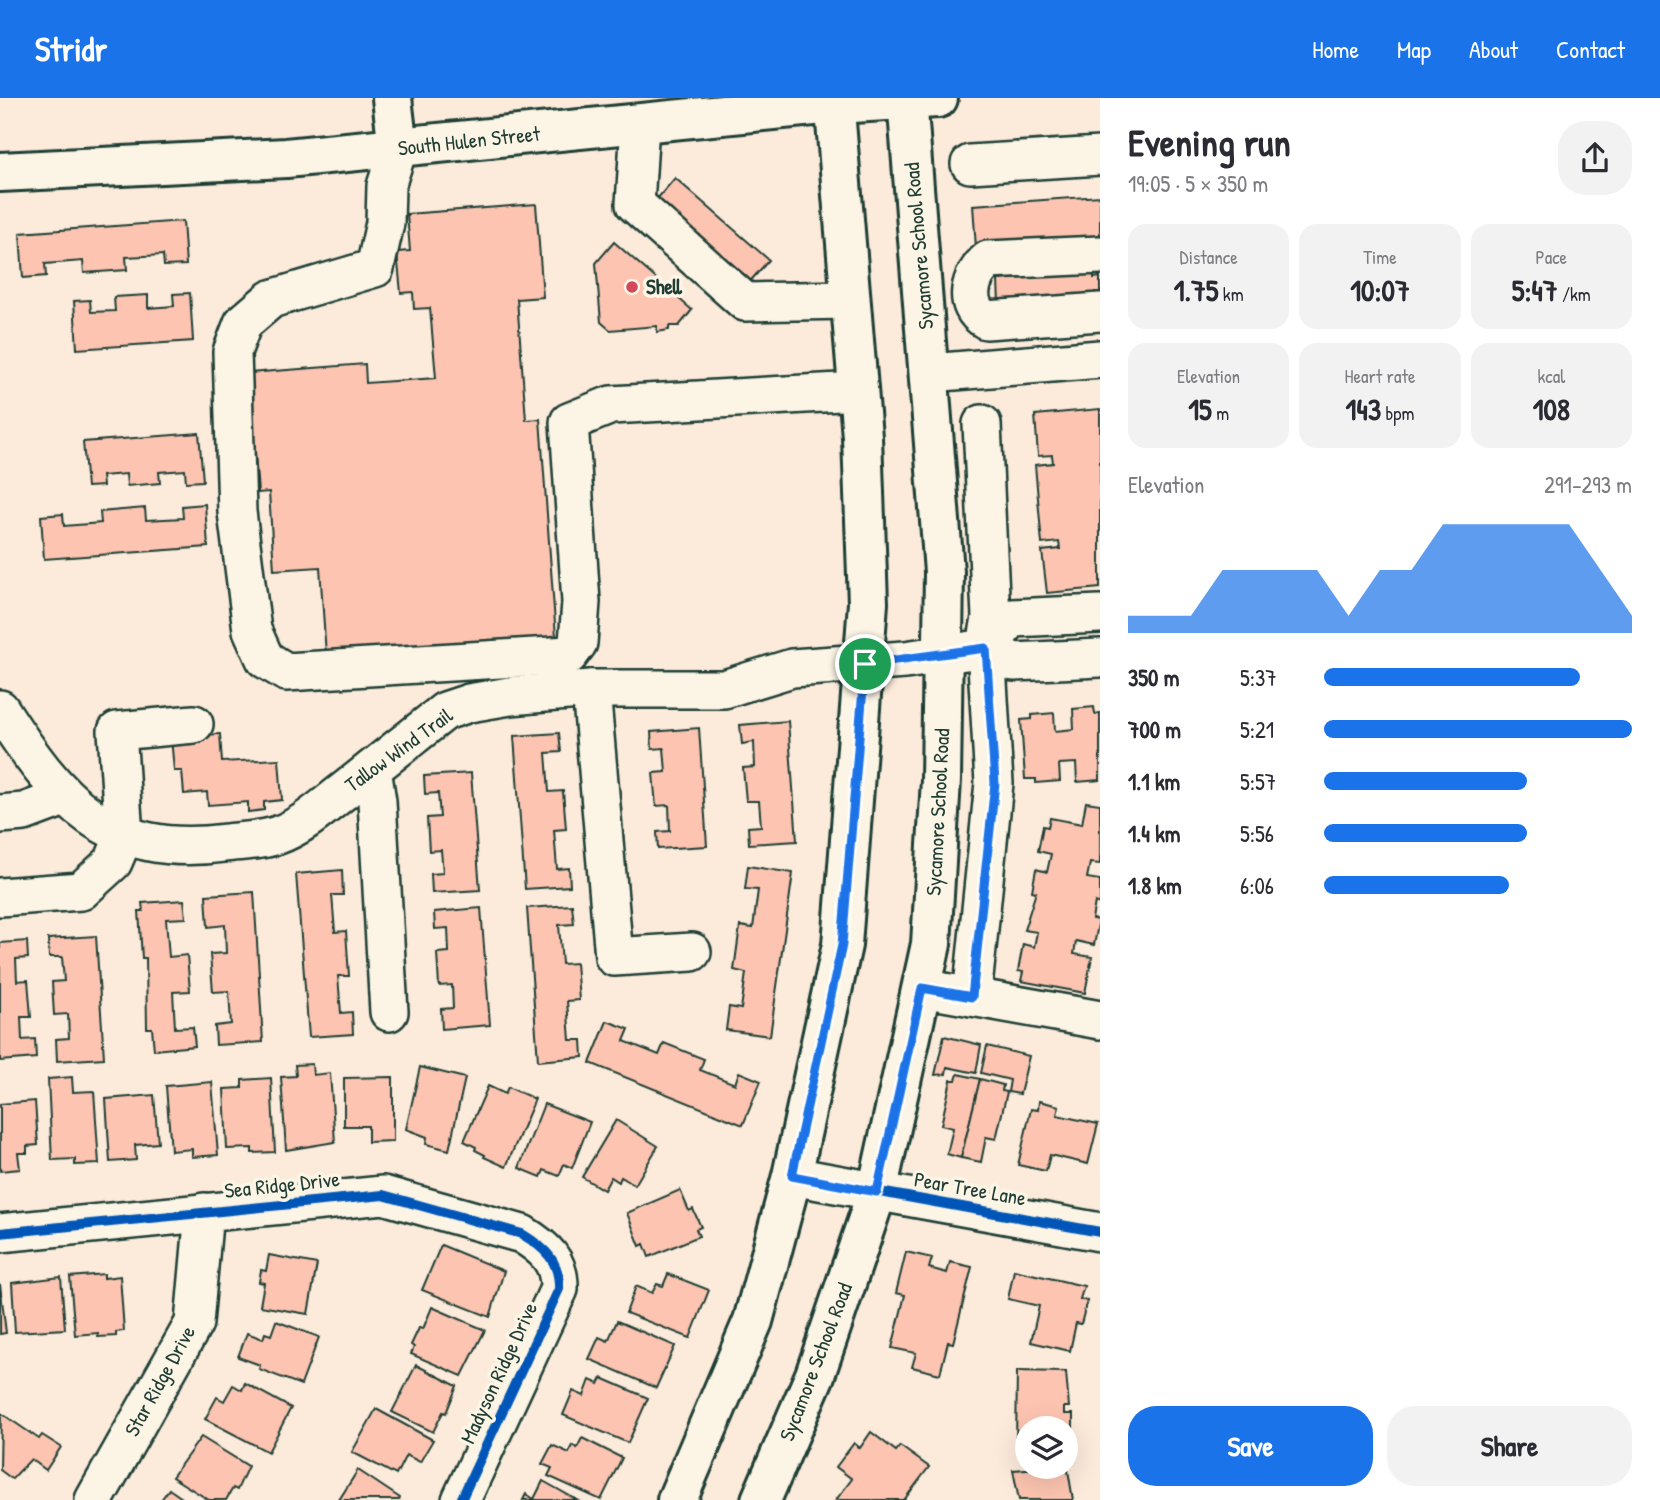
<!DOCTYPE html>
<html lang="en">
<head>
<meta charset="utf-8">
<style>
  body { margin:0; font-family:"Patrick Hand",sans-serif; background:#f2f2f3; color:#2b2b33; height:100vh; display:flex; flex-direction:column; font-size:26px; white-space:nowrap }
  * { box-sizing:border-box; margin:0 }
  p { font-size:23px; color:#7c7c81 }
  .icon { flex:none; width:38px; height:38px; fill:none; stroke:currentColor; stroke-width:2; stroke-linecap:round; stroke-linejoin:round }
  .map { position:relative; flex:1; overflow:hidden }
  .panel { display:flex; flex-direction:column; background:#fff; width:560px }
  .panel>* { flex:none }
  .controls { position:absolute; left:1015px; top:1318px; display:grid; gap:14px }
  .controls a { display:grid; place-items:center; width:63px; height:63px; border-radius:50%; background:#fff; box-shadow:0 7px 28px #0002; font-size:35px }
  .pin { position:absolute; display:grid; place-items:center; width:60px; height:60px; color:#fff; margin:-30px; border:4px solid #fff; border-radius:50%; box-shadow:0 2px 7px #0007 }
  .round { display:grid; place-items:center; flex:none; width:74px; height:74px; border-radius:28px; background:#f2f2f3 }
  .overview { display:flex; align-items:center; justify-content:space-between; height:119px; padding:0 28px }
  h1 { font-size:38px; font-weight:700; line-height:52px }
  .metrics { display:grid; grid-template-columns:repeat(3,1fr); gap:10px; height:119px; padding:7px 28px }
  .metrics div { display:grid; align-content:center; border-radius:18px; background:#f2f2f3; text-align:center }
  .metrics b { font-size:30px; font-weight:700 }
  .metrics small { font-size:19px; font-weight:400 }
  .metrics p { font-size:19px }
  .chart { height:196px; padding:14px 28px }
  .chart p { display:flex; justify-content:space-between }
  .chart svg { width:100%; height:126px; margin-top:7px; fill:#1a73e8; opacity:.7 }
  .cta { display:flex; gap:14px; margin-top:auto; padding:14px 28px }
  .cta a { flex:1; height:80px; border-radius:28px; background:#1a73e8; color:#fff; font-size:28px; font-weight:700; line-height:80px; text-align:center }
  .cta a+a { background:#f2f2f3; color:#2b2b33 }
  ul { padding:0 28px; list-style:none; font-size:23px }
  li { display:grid; grid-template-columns:112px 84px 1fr; align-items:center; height:52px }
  li i { height:18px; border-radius:9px; background:#1a73e8 }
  header { display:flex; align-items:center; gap:42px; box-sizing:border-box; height:98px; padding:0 35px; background:#1a73e8; color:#fff }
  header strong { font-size:33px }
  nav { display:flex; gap:38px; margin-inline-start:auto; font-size:24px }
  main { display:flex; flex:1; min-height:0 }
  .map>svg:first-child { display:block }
  .building { fill:#fdc5b1; stroke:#1f3d34; stroke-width:2 }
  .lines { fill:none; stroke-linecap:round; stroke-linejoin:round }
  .minor-casing { stroke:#1f3d34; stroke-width:42 }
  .major-casing { stroke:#1f3d34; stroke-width:44 }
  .minor { stroke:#fcf5e5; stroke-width:37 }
  .major { stroke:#fcf5e5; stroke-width:38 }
  .cycleway-casing { stroke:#fcf5e5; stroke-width:15 }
  .cycleway { stroke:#0057b8; stroke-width:10 }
  .route-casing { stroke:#fff; stroke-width:14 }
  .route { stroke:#1a73e8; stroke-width:9 }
  .poi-dot { fill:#d1495b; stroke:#fcf5e5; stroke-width:2.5 }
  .labels { text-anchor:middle; stroke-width:7; stroke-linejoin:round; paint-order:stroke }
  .street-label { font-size:21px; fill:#1f3d34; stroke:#fcf5e5 }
  .poi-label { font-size:21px; font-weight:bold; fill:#1f3d34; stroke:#fcf5e5; text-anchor:start }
</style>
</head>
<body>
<header>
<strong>Stridr</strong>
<nav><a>Home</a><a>Map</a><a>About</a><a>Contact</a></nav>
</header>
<main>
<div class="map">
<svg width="1100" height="1402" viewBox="0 0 1100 1402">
  <rect width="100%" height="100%" fill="#fcebdb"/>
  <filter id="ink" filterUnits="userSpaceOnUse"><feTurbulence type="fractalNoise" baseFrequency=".0143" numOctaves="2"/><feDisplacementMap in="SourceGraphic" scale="14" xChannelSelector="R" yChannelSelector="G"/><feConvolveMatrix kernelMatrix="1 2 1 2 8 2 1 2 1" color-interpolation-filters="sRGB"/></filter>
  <g filter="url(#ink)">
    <!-- building -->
    <g class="building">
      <polygon points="675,80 769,162 745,189 651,108"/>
      <polygon points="1100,98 1100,142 976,150 973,107"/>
      <polygon points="536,106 543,199 517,201 526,322 540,321 556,539 326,557 320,469 274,472 269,394 258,395 249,275 365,266 366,285 436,280 430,210 414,211 413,194 401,195 397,154 410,153 407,116"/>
      <polygon points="183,123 186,167 164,168 163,157 126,159 127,172 84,175 83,163 45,166 46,178 23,180 20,135"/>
      <polygon points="614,144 692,212 679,228 669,228 669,232 657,234 657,228 610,232 601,224 596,165"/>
      <polygon points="1094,175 1094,180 1100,179 1100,194 1095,194 1096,199 999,206 998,182"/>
      <polygon points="190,195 193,243 77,251 74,203 90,202 91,214 115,213 114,199 148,197 148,210 174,208 173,196"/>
      <polygon points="1100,311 1100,490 1047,495 1042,453 1060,451 1059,444 1042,446 1035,367 1053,365 1052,357 1038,358 1035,317"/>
      <polygon points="199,335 203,383 186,384 185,372 159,374 160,385 127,388 126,376 102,378 103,388 87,389 83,344"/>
      <polygon points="205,406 208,449 44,461 41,418 63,416 64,428 101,425 100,414 145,410 146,422 183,420 182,408"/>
      <polygon points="1094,609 1095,616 1100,615 1100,682 1077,684 1076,665 1059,666 1060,683 1036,685 1036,681 1025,681 1021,622 1032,621 1032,617 1054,615 1055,633 1074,631 1073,611"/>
      <polygon points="788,623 797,743 749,746 748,729 761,728 759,703 746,703 743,670 755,669 754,644 742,646 740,627"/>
      <polygon points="699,630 707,748 658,751 657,734 670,733 669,707 656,708 653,675 666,674 664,650 652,651 651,634"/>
      <polygon points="559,635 561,654 546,655 549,694 563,693 566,731 554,732 557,771 569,770 570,788 525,791 514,638"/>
      <polygon points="220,636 222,664 279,661 282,702 264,704 264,712 248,714 248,704 208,707 207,694 184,696 182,673 174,673 171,639"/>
      <polygon points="471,675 480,792 432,795 431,776 443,775 441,752 429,753 427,720 440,719 438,695 425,696 424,678"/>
      <polygon points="1086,704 1100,706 1100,766 1090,765 1087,780 1100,782 1100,806 1095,804 1092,821 1099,822 1094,847 1076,843 1074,856 1092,859 1085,895 1021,883 1023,874 1018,873 1023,846 1034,849 1037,834 1024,832 1036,794 1032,793 1036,771 1047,774 1051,756 1038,753 1043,728 1048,729 1050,720 1082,726"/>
      <polygon points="748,768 793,775 770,938 726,932 729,909 741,911 746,875 734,872 740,828 753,830 758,792 745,791"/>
      <polygon points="342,772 343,797 332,797 335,834 346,833 349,878 338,878 341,915 352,914 353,936 309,939 296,776"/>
      <polygon points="254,794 263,944 216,947 215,928 231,926 229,893 213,894 210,856 226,855 225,827 208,829 206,797"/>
      <polygon points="184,802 186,820 166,821 169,859 187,857 190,893 173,894 175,930 193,929 195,948 154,952 152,930 147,930 146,860 142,860 139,813 143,813 142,805"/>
      <polygon points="572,807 574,826 559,827 562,866 576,865 579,902 567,903 570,942 582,942 583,959 538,963 527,810"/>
      <polygon points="481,810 490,927 442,931 441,911 453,910 452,887 439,888 437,855 449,854 448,830 435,831 434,814"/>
      <polygon points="96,838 104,960 57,963 56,941 69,940 68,916 54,917 52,884 64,883 62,859 49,859 48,841"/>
      <polygon points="27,843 28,860 16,861 17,883 28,882 31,919 21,919 22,942 35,941 36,960 0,963 0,845"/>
      <polygon points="607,923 629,931 624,943 659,957 664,945 704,961 700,972 735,986 739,974 761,983 743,1027 590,965"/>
      <polygon points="944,938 981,947 976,975 947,969 946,976 935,977"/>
      <polygon points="987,948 1029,958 1020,996 1008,994 1010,982 981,975"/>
      <polygon points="312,966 313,977 330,975 335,1044 286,1052 281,979 296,978 295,967"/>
      <polygon points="420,969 465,980 449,1052 426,1046 427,1039 406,1031"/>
      <polygon points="958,976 980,981 961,1060 947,1056 953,1030 941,1027 951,982 956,982"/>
      <polygon points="72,979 73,994 94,993 99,1066 75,1067 75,1061 52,1062 48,981"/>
      <polygon points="393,979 393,1043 368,1044 368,1028 344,1028 344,980"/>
      <polygon points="271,980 275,1054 252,1055 252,1050 227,1051 224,991 242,990 242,982"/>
      <polygon points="980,981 1003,987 1002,993 1007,994 996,1041 986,1039 981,1064 961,1060"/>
      <polygon points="212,984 218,1057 192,1059 192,1051 171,1053 166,988"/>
      <polygon points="488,988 505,996 508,989 535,1001 506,1069 484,1059 485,1057 475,1052 476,1049 464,1043"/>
      <polygon points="154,997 158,1045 135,1047 136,1062 110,1064 106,1001"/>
      <polygon points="35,1003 38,1047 27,1048 27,1055 18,1055 20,1071 0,1073 0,1006"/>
      <polygon points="1039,1003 1059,1008 1057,1017 1098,1026 1088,1066 1050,1057 1046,1073 1018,1067 1031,1011 1038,1012"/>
      <polygon points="544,1006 590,1024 572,1070 564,1066 559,1078 544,1072 541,1079 519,1070"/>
      <polygon points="616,1022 658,1048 635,1087 621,1079 619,1084 611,1079 604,1092 582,1079"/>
      <polygon points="680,1092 689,1113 693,1111 701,1129 696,1131 699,1138 649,1159 644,1146 640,1148 627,1115"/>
      <polygon points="441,1147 504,1173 490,1219 422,1192"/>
      <polygon points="906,1154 932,1160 929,1170 947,1175 950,1164 972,1169 953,1245 948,1244 940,1276 912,1269 916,1255 892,1250 905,1197 896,1195"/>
      <polygon points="269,1157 317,1166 308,1216 260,1208 264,1185 259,1184 261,1172 266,1173"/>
      <polygon points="1014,1172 1084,1188 1080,1201 1087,1203 1081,1226 1076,1225 1070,1253 1031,1244 1039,1208 1008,1201"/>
      <polygon points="104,1176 104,1180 120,1178 124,1233 116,1234 116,1238 98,1239 98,1235 75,1237 70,1179"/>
      <polygon points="668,1176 709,1192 690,1240 626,1215 636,1188 652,1195 657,1186 663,1188"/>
      <polygon points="61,1179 65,1231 15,1234 12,1185"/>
      <polygon points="0,1186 6,1235 0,1236"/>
      <polygon points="432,1209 485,1232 462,1278 411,1256 414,1249 411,1247 419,1230 423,1231"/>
      <polygon points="276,1223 319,1239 301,1287 259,1271 260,1267 238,1259 247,1235 263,1241 265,1235 271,1237"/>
      <polygon points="617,1223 675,1248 656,1290 589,1261 599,1239 608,1243"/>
      <polygon points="416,1267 457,1288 446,1315 443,1314 433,1334 392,1314"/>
      <polygon points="1017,1273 1066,1274 1069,1309 1064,1309 1064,1316 1073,1316 1073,1347 1066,1347 1066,1330 1027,1330 1027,1347 1016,1347"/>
      <polygon points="602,1280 648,1300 628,1345 563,1317 573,1293 584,1298 590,1282 599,1286"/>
      <polygon points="245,1285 291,1310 268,1354 205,1321 217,1299 224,1303 233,1287 242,1292"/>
      <polygon points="376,1311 433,1342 420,1364 406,1357 396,1377 352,1354"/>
      <polygon points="1,1315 39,1341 42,1337 61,1349 46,1372 31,1361 12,1381 0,1372"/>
      <polygon points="871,1334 896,1353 900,1348 929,1369 904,1402 836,1402 852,1381 836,1369 854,1345 860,1350"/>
      <polygon points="201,1339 248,1368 237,1392 233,1390 226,1402 209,1402 172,1379"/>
      <polygon points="582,1340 622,1360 601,1402 548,1378 552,1370 542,1366 552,1347 569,1355 572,1347 577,1350"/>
      <polygon points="1067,1366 1073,1402 1019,1402 1013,1372 1066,1368"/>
      <polygon points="358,1372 400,1400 399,1402 339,1402"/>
      <polygon points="543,1383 577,1402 523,1402 526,1396 534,1401"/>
      <polygon points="169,1391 185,1402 161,1402"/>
    </g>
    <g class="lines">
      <!-- minor casing -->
      <g class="minor-casing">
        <g id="minor">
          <polyline points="640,26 635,106 745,204 850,202"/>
          <polyline points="398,51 386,88 385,125 375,170 271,201 243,225 232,254 237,414 252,532 265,561 286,574 569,557 578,545 581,504 569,324 611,307 858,293"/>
          <polyline points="970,66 1100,58"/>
          <path d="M1100,157L988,162C970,177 961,208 986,222L1100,214"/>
          <polyline points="930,275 1100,261"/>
          <polyline points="986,550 1012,520 1100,516"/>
          <polyline points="591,591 614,859 692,854"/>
          <path d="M0,611C58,702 107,761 225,745C241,743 262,743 278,737C303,728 323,709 344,693C378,666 411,640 445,613L469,605L510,598L591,591H724L792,570L905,562L986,550L1014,564L1100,560"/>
          <polyline points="372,671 377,703 389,914"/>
          <polyline points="0,716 24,714 64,699"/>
          <polyline points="0,799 81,793 113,764 124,738 117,633 194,626"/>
          <polyline points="922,890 1100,922"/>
          <polyline points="972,899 994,685 986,550 991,519 982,326"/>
          <polyline points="792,1078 1100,1134"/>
          <path d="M0,1135L383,1097L522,1136C545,1150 560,1163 559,1191L461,1402"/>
          <polyline points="94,1402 194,1225 204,1114"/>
        </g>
      </g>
      <!-- major casing -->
      <g class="major-casing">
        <g id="major">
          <polyline points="392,0 398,51"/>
          <polyline points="0,74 286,60 834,6 938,0"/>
          <polyline points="677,1402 753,1223 792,1078 842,847 868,505 862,339 834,0"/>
          <polyline points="761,1402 815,1277 877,1094 931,846 941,682 944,474 907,0"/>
        </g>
      </g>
      <!-- minor -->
      <use href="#minor" class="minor"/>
      <!-- major -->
      <use href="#major" class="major"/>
      <!-- cycleway casing -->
      <g class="cycleway-casing">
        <g id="cycleway">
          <polyline points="865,566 986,550"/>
          <polyline points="792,1078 1100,1134"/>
          <path d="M0,1135L383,1097L522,1136C545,1150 560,1163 559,1191L461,1402"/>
        </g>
      </g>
      <!-- cycleway -->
      <use href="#cycleway" class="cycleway"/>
    </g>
  </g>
  <g class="lines" filter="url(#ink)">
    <!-- route casing -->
    <g class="route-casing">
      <polygon id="route" points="986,550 995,685 972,899 922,890 877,1094 792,1078 842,847 865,566"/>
    </g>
    <!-- route -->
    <use href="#route" class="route"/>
  </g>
  <!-- markers -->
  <circle class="poi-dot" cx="632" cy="189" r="7"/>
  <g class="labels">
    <!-- street labels -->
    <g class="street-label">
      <text transform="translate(469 43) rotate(-6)" y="7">South Hulen Street</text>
      <text transform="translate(919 148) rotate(-95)" y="7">Sycamore School Road</text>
      <text transform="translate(399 652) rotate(-36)" y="7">Tallow Wind Trail</text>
      <text transform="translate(938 714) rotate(-87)" y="7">Sycamore School Road</text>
      <text transform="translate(282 1087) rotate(-6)" y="7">Sea Ridge Drive</text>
      <text transform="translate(970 1091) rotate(10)" y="7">Pear Tree Lane</text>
      <text transform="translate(816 1264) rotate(-69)" y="7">Sycamore School Road</text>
      <text transform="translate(499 1275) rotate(-65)" y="7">Madyson Ridge Drive</text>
      <text transform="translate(160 1283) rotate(-61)" y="7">Star Ridge Drive</text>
    </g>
    <!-- poi labels -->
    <g class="poi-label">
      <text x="646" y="196">Shell</text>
    </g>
  </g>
</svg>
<div class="controls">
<a><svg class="icon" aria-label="layers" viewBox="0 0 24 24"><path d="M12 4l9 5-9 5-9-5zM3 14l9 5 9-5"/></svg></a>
</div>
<div class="pin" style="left:865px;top:566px;background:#1e9e55"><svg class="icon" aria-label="arrive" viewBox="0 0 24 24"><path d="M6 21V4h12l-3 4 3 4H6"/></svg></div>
</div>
<section class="panel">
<div class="overview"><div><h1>Evening run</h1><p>19:05 · 5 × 350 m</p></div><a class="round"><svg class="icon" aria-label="share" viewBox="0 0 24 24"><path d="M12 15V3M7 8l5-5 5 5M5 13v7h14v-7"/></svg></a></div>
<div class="metrics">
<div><p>Distance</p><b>1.75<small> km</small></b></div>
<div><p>Time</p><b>10:07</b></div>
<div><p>Pace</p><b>5:47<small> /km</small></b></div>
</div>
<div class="metrics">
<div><p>Elevation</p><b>15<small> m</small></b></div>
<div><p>Heart rate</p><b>143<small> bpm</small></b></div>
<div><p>kcal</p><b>108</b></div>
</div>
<div class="chart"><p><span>Elevation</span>291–293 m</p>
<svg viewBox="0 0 160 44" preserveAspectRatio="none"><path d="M0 44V38L10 38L20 38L30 22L40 22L50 22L60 22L70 38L80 22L90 22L100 6L110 6L120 6L130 6L140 6L150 22L160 38V44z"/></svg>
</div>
<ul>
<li><b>350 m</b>5:37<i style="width:83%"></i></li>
<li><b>700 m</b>5:21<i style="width:100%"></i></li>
<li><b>1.1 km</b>5:57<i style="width:66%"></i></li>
<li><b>1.4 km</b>5:56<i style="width:66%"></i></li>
<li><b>1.8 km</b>6:06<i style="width:60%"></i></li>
</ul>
<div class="cta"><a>Save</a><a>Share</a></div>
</section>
</main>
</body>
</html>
